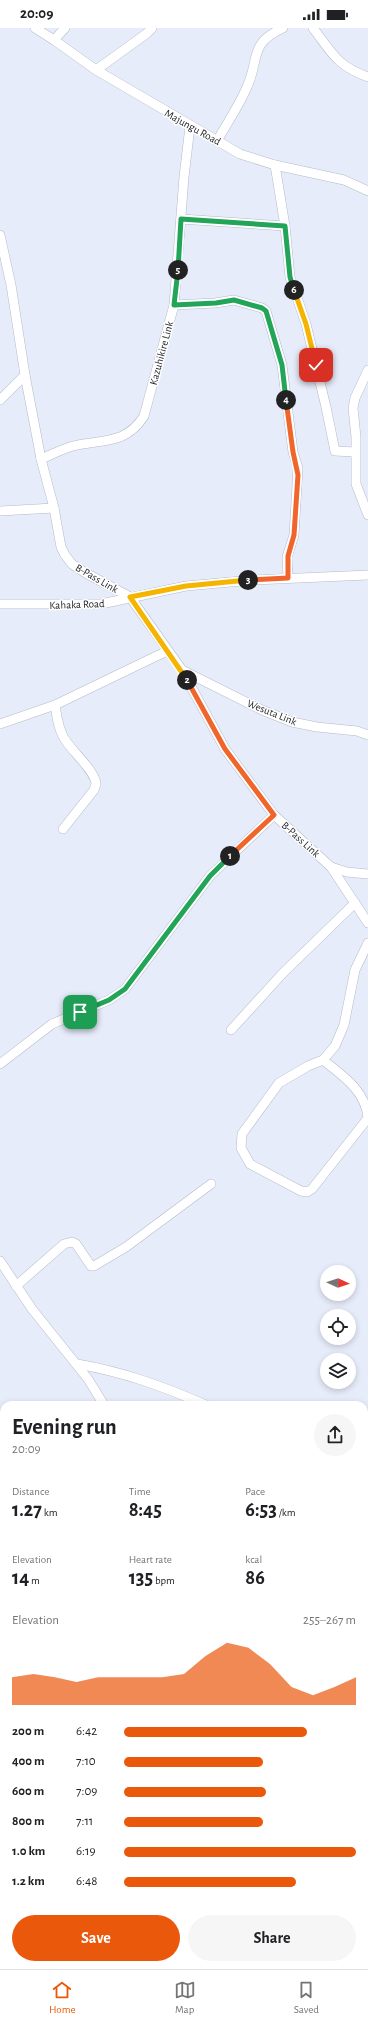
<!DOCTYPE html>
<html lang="en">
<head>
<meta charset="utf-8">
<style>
  body { margin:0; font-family:"Alegreya Sans",sans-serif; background:#f6f6f6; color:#202124; height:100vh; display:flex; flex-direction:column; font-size:15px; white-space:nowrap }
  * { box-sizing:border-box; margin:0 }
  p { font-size:13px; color:#757577 }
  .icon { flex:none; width:22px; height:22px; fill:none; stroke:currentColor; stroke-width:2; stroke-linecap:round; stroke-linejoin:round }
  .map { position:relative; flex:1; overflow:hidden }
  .drawer { position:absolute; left:0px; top:1373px; width:368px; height:568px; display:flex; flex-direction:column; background:#fff; border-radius:12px 12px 0 0; box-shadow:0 2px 6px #0003 }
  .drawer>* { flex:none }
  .needle { width:26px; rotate:93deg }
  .controls { position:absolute; left:320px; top:1237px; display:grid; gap:8px }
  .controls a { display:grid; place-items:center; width:36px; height:36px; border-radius:50%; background:#fff; box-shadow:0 2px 6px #0003; font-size:20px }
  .pin { position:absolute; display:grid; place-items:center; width:34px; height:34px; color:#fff; margin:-17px; border-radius:8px; box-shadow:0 2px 6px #0006 }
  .km { position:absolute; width:20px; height:20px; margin:-10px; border-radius:50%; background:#222; color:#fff; font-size:11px; line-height:20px; text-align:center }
  .round { display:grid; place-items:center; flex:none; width:42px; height:42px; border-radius:21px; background:#f6f6f6 }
  .summary { display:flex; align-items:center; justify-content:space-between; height:68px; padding:0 12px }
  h1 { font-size:22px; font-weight:700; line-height:30px }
  .stats { display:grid; grid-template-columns:repeat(3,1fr); gap:6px; height:68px; padding:4px 12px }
  .stats div { display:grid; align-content:center }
  .stats b { font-size:20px; font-weight:700 }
  .stats small { font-size:11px; font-weight:400 }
  .stats p { font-size:11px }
  .chart { height:112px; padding:8px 12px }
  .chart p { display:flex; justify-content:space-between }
  .chart svg { width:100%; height:72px; margin-top:4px; fill:#ea580c; opacity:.7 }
  .action { display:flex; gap:8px; margin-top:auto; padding:8px 12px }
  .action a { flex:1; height:46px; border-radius:24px; background:#ea580c; color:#fff; font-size:16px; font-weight:700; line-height:46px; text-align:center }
  .action a+a { background:#f6f6f6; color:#202124 }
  ul { padding:0 12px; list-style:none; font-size:13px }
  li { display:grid; grid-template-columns:64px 48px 1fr; align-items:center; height:30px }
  li i { height:10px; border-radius:5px; background:#ea580c }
  .status { display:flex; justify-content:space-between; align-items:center; height:28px; padding:0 20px; background:#fff; direction:ltr }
  .status svg { height:11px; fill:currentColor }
  .dock { display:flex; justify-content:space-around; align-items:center; height:56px; border-top:1px solid #e0e0e0; background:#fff; font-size:11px; color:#757577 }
  .dock a { display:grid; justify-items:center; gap:2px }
  .dock .current { color:#ea580c }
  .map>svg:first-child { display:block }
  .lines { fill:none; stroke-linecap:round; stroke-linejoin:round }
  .street-casing { stroke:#b5bac8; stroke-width:10 }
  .secondary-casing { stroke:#b5bac8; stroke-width:14 }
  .street { stroke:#fff; stroke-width:9 }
  .secondary { stroke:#fff; stroke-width:12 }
  .split-1-casing { stroke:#fff; stroke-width:8 }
  .split-2-casing { stroke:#fff; stroke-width:8 }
  .split-3-casing { stroke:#fff; stroke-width:8 }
  .split-4-casing { stroke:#fff; stroke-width:8 }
  .split-5-casing { stroke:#fff; stroke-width:8 }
  .split-6-casing { stroke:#fff; stroke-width:8 }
  .split-7-casing { stroke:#fff; stroke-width:8 }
  .split-1 { stroke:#22a559; stroke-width:5 }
  .split-2 { stroke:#f0652b; stroke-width:5 }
  .split-3 { stroke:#f5b400; stroke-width:5 }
  .split-4 { stroke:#f0652b; stroke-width:5 }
  .split-5 { stroke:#22a559; stroke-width:5 }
  .split-6 { stroke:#22a559; stroke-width:5 }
  .split-7 { stroke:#f5b400; stroke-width:5 }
  .labels { text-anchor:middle; stroke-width:3; stroke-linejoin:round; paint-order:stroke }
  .street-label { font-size:11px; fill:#1e2025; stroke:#fff }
</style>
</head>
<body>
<div class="status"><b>20:09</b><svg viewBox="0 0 49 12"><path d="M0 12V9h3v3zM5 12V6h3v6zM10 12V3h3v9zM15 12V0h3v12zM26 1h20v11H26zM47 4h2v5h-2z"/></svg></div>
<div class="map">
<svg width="368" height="1941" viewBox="0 0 368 1941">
  <rect width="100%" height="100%" fill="#e7ecfa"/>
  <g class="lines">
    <!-- street casing -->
    <g class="street-casing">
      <g id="street">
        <polyline points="35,0 54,12 96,42 240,126 275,137 344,152 368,163"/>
        <path d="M313,0C332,25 337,38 368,49"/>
        <polyline points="54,12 65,0"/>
        <polyline points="96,42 146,6 152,0"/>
        <path d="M217,113C227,95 239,78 247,59C260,31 248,16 283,0"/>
        <polyline points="275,137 285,198 290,249 306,296 326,379 335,423 355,424"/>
        <polyline points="181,191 285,198"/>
        <polyline points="0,207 11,257 25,347 41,431 54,480 61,519 65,527 72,536 84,544 130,569 182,642 225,721 274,787 331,839 347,844 368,846"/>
        <polyline points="174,277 215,275 234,272 262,280 266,283 282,337 293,424 298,440 294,507 287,529 288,550"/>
        <polyline points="368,342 355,370 353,380 356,409 356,456 368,487"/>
        <polyline points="0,372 25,347"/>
        <path d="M41,431C51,427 62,421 73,418C102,411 126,417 144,388L174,277L184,149L190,98"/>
        <polyline points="0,483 54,480"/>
        <polyline points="0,576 101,576 186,558 253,552 368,547"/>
        <polyline points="182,642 262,682 292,694 317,699 357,703 368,707"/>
        <path d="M55,677C57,689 58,700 64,710C71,723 95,742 96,756L94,762L63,801"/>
        <polyline points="0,696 55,677 167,623"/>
        <polyline points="331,839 368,895"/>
        <polyline points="231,1002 282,946 355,875"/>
        <path d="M323,1032C342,1047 366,1063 368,1090L312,1161L307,1164L301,1163L250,1136L241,1120L242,1106L279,1055L308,1038L323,1032L335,1018L344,997L355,942L368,915"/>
        <polyline points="0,1036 52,996 109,972 125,961 210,848 274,787"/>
        <polyline points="0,1233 32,1281 88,1351 104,1377"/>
        <polyline points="16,1258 64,1216 72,1214 76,1216 91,1238 94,1238 126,1219 211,1156"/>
        <path d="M77,1336C124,1344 162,1358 206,1377"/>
        <polyline points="364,1434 368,1436"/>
        <polyline points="364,1495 368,1494"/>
        <polyline points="0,1679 4,1679"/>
        <polyline points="364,1803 368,1800"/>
        <polyline points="364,1814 368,1815"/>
        <polyline points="0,1934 4,1932"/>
        <polyline points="70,1937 72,1941"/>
        <polyline points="144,1937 146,1941"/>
      </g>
    </g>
    <!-- secondary casing -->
    <g class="secondary-casing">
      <g id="secondary">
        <polyline points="0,1561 4,1561"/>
        <polyline points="364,1679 368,1684"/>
      </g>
    </g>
    <!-- street -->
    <use href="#street" class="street"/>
    <!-- secondary -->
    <use href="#secondary" class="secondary"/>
  </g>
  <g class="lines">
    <!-- split-1 casing -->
    <g class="split-1-casing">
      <polyline id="split-1" points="80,984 109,972 125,961 210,848 230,828"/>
    </g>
    <!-- split-2 casing -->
    <g class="split-2-casing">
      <polyline id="split-2" points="187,652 225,721 274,787 230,828"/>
    </g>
    <!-- split-3 casing -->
    <g class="split-3-casing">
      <polyline id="split-3" points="187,652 130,569 186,558 248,552"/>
    </g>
    <!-- split-4 casing -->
    <g class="split-4-casing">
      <polyline id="split-4" points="248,552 288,550 288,528 294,507 298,447 293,424 286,372"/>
    </g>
    <!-- split-5 casing -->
    <g class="split-5-casing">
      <polyline id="split-5" points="178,242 174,277 216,275 234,272 262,280 266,283 282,337 286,372"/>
    </g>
    <!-- split-6 casing -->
    <g class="split-6-casing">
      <polyline id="split-6" points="178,242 181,191 285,198 290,249 294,262"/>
    </g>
    <!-- split-7 casing -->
    <g class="split-7-casing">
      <polyline id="split-7" points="294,262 306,296 316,337"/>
    </g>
    <!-- split-1 -->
    <use href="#split-1" class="split-1"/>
    <!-- split-2 -->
    <use href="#split-2" class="split-2"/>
    <!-- split-3 -->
    <use href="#split-3" class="split-3"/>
    <!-- split-4 -->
    <use href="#split-4" class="split-4"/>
    <!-- split-5 -->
    <use href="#split-5" class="split-5"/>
    <!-- split-6 -->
    <use href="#split-6" class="split-6"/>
    <!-- split-7 -->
    <use href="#split-7" class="split-7"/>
  </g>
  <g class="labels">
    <!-- street labels -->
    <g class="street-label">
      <text transform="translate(193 99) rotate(29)" y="4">Majungu Road</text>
      <text transform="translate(161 325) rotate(-75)" y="4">Kazuhikire Link</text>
      <text transform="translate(97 550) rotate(30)" y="4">B-Pass Link</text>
      <text transform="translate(77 576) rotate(-2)" y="4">Kahaka Road</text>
      <text transform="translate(272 684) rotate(22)" y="4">Wesuta Link</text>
      <text transform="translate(301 811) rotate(42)" y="4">B-Pass Link</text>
    </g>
  </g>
</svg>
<div class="controls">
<a><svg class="needle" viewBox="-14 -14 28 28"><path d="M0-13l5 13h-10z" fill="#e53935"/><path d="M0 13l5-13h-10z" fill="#757577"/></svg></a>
<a><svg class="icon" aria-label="locate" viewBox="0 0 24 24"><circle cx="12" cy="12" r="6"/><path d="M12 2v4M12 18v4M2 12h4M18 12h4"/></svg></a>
<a><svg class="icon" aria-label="layers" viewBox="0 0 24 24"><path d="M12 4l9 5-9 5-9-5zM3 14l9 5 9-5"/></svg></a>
</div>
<div class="pin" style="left:80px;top:984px;background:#1e9e55"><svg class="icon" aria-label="arrive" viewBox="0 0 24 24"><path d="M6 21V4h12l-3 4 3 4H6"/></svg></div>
<div class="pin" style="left:316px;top:337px;background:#d93025"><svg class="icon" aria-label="check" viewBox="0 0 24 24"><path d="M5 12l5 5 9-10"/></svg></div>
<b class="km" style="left:230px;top:828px">1</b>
<b class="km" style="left:187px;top:652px">2</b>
<b class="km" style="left:248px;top:552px">3</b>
<b class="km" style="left:286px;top:372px">4</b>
<b class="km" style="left:178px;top:242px">5</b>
<b class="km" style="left:294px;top:262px">6</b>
<section class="drawer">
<div class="summary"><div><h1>Evening run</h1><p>20:09</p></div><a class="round"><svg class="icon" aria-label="share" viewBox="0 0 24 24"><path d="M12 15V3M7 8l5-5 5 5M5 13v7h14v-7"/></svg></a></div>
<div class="stats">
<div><p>Distance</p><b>1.27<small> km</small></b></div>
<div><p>Time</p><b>8:45</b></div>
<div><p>Pace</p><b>6:53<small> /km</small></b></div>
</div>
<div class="stats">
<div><p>Elevation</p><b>14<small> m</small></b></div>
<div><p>Heart rate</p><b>135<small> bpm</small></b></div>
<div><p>kcal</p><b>86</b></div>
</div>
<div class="chart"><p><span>Elevation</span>255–267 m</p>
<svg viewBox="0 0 160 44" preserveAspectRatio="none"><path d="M0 44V27L10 25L20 27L30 30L40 27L50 27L60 27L70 27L80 25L90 14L100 6L110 9L120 19L130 33L140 38L150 33L160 27V44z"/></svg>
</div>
<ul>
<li><b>200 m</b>6:42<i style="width:79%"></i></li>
<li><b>400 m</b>7:10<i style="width:60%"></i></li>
<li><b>600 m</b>7:09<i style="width:61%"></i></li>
<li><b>800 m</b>7:11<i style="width:60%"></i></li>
<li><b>1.0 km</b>6:19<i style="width:100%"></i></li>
<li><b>1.2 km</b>6:48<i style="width:74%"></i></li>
</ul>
<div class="action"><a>Save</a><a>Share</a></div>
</section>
</div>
<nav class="dock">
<a class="current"><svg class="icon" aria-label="home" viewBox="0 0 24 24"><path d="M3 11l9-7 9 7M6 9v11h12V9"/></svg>Home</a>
<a><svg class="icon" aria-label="map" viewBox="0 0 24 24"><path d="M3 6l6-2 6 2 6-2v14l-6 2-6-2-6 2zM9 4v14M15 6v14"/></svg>Map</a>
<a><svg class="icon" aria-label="saved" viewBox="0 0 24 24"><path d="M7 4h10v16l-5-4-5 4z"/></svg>Saved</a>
</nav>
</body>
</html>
